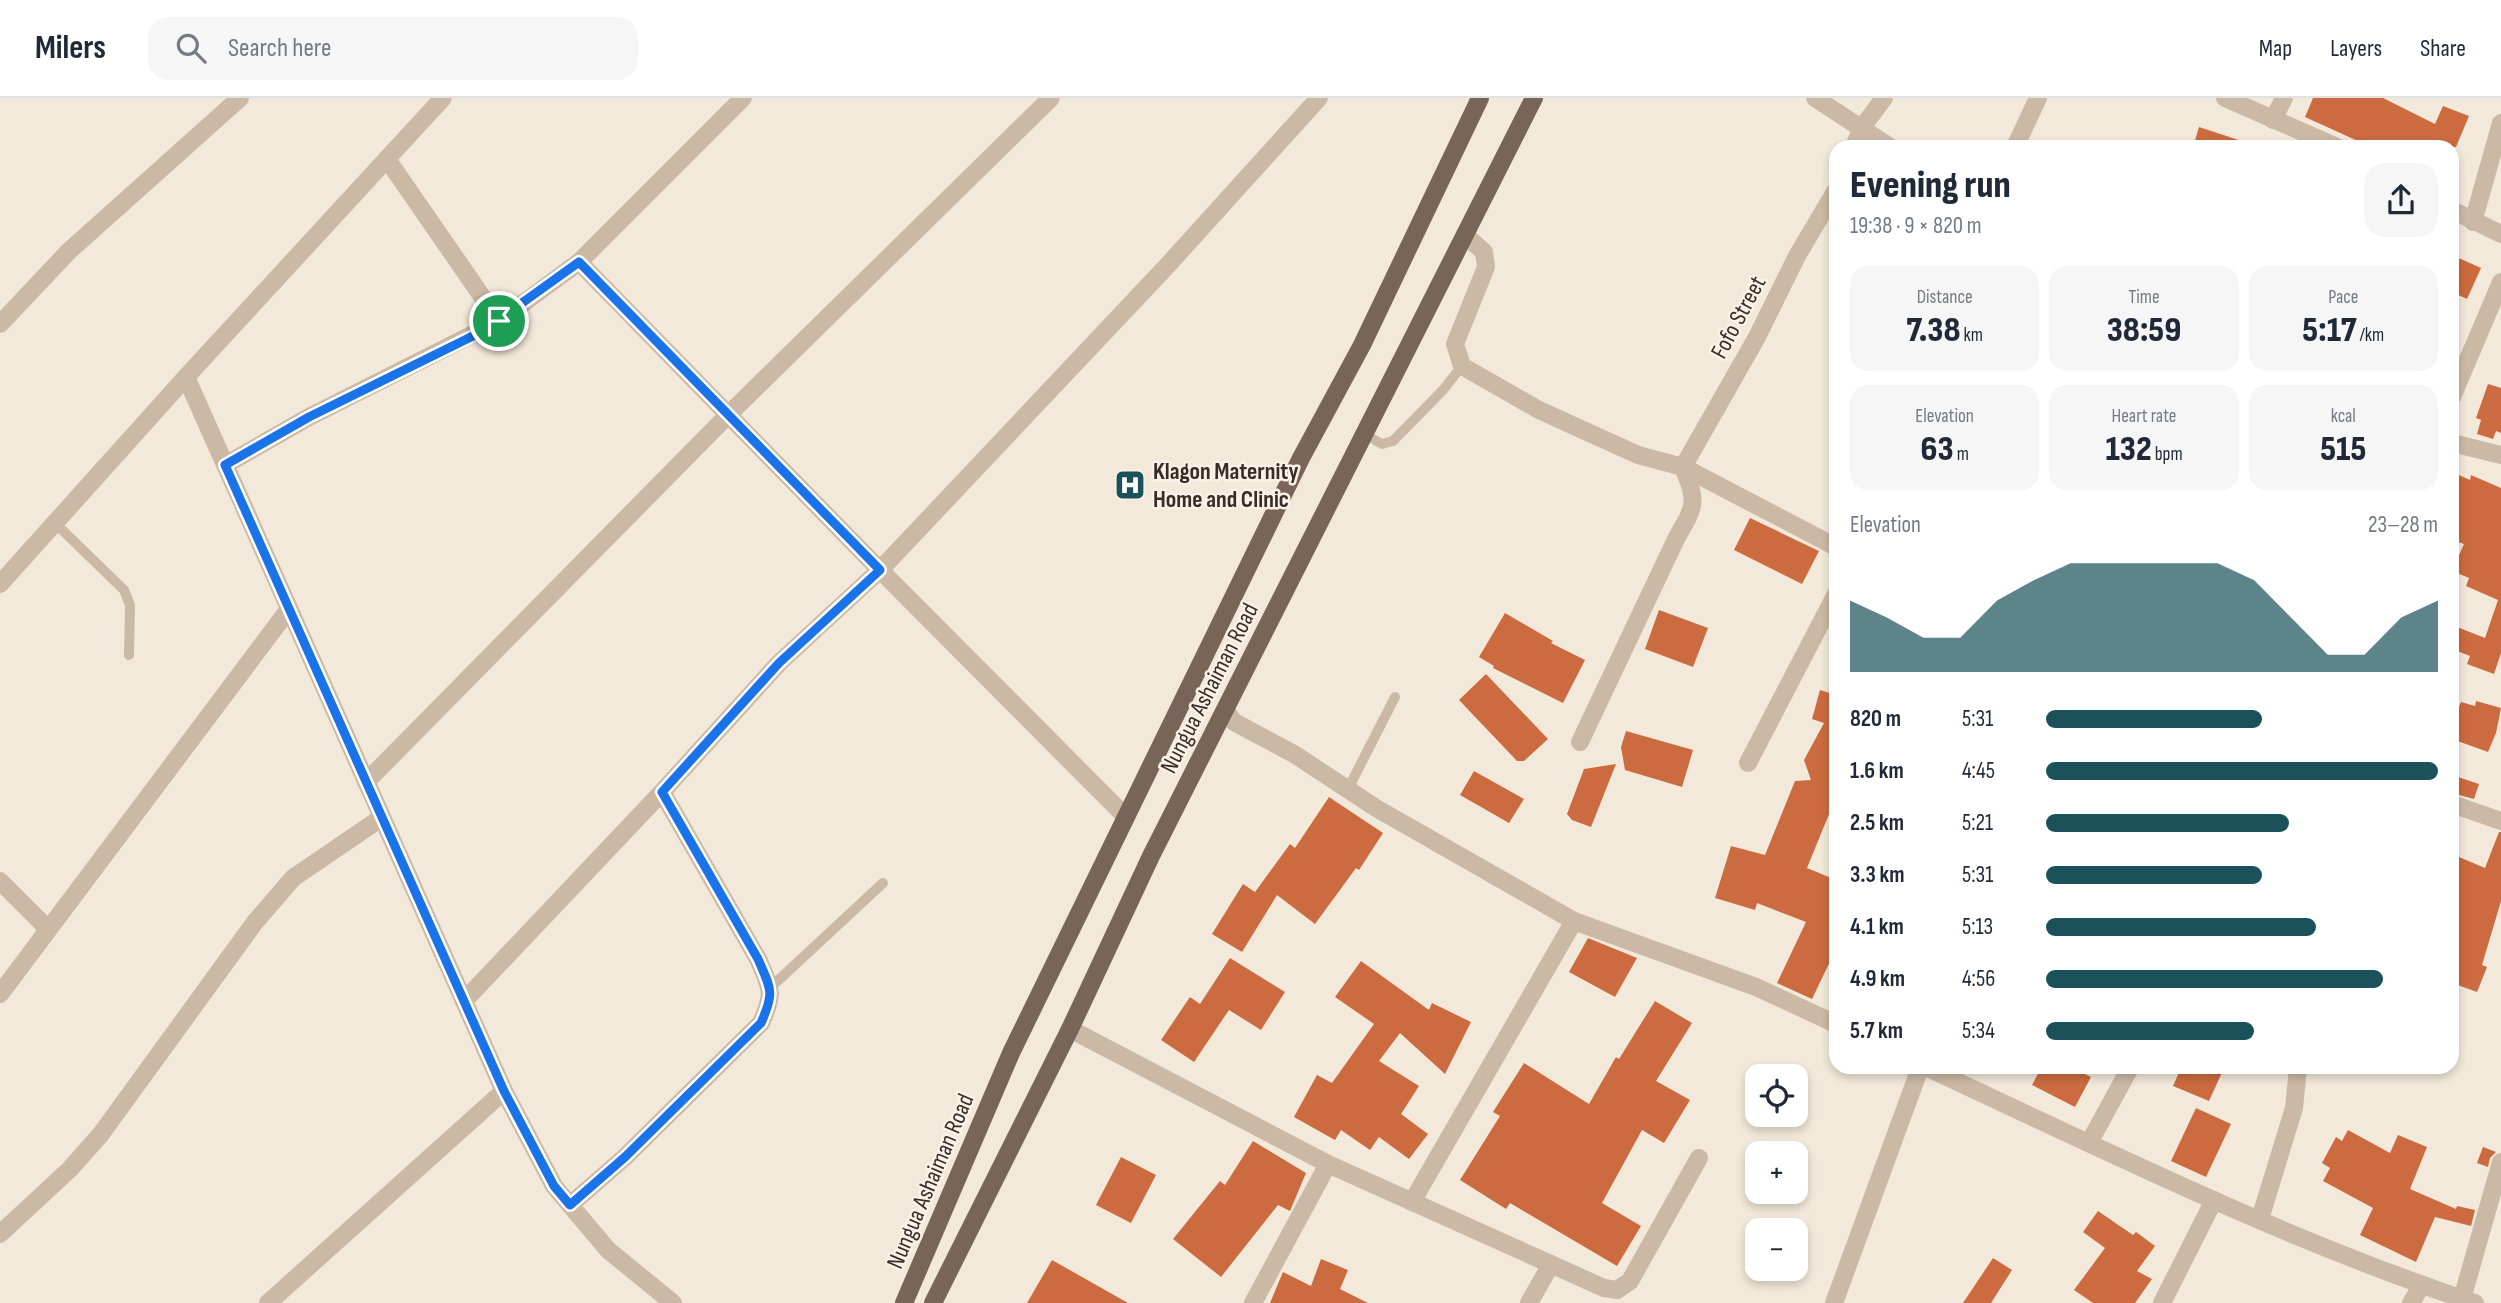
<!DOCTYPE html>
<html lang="en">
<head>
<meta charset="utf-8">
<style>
  body { margin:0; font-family:"Sofia Sans Condensed",sans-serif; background:#f6f6f7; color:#1f2937; height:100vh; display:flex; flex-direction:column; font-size:26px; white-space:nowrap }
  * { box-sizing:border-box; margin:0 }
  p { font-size:23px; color:#747a83 }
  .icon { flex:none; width:38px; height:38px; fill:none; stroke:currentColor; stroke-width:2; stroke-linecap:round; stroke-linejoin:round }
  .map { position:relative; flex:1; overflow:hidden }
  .drawer { position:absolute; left:1829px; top:42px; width:630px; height:934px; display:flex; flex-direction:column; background:#fff; border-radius:21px; box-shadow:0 4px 10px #0003 }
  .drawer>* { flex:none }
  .buttons { position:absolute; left:1745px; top:966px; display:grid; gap:14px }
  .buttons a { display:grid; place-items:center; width:63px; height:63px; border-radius:14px; background:#fff; box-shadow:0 4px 10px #0003; font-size:35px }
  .pin { position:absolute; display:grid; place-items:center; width:60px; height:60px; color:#fff; margin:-30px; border:4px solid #fff; border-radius:50%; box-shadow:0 2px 7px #0007 }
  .round { display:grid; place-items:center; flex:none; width:74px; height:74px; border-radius:21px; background:#f6f6f7 }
  .summary { display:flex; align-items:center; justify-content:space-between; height:119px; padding:0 21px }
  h1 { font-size:38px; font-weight:800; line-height:52px }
  .stats { display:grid; grid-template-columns:repeat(3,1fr); gap:10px; height:119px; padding:7px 21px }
  .stats div { display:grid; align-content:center; border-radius:18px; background:#f6f6f7; text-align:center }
  .stats b { font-size:35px; font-weight:800 }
  .stats small { font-size:19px; font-weight:400 }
  .stats p { font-size:19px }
  .chart { height:196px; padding:14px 21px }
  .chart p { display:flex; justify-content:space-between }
  .chart svg { width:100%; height:126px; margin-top:7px; fill:#1a515a; opacity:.7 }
  ul { padding:0 21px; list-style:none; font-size:23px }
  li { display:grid; grid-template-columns:112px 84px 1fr; align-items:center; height:52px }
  li i { height:18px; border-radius:9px; background:#1a515a }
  header { display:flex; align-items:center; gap:42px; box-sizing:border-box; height:98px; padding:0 35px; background:#fff; border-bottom:2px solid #e0e1e3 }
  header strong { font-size:33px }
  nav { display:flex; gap:38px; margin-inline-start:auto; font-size:24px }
  .search { width:490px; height:63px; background:#f6f6f7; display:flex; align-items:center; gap:18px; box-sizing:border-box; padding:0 24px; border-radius:21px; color:#747a83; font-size:26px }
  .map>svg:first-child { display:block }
  .building { fill:#cc6b3f }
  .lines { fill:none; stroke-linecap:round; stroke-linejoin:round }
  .service { stroke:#cbb9a5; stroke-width:10 }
  .minor { stroke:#cbb9a5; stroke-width:18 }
  .primary { stroke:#796557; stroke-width:18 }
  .route-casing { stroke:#fff; stroke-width:14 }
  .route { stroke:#1a73e8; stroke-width:9 }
  .labels { text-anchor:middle; stroke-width:5; stroke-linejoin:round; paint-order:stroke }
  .street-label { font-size:24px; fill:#372d27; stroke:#faf2e6 }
  .poi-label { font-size:24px; font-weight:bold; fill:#372d27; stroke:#faf2e6; text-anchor:start }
</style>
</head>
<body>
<header>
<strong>Milers</strong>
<div class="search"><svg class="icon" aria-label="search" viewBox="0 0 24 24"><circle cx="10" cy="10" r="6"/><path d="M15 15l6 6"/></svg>Search here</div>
<nav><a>Map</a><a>Layers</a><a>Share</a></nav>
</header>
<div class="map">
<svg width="2501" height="1205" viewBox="0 0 2501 1205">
  <rect width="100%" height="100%" fill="#f3e9da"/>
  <!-- building -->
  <g class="building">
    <polygon points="2313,0 2383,0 2435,26 2443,8 2469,18 2456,49 2371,49 2305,19"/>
    <polygon points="2199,29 2251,46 2251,49 2193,49"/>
    <polygon points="2452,157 2481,170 2467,201 2452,194"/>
    <polygon points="2488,286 2501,290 2501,335 2496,333 2493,341 2477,336 2481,322 2476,320"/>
    <polygon points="2459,377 2470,382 2471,377 2501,390 2501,555 2494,576 2467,566 2470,558 2452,551 2452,527 2485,540 2498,502 2466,488 2469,480 2452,473 2464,446 2452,442 2452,395"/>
    <polygon points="1750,420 1819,453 1802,486 1734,452"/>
    <polygon points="1659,512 1708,530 1693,569 1645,551"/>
    <polygon points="1505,515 1553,543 1551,545 1585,562 1563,605 1493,570 1494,568 1479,559"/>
    <polygon points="1486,576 1548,641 1524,663 1517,663 1459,602"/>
    <polygon points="1820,592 1836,597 1836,699 1807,770 1836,782 1836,851 1812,901 1777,885 1806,824 1757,805 1755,812 1715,800 1731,748 1765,757 1795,683 1811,682 1804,662 1824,625 1812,621"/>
    <polygon points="2476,603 2501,610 2496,635 2488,654 2452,641 2452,607 2458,611 2461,604 2475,608"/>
    <polygon points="1626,633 1693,652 1682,689 1625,672 1621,649"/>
    <polygon points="1616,666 1591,729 1572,722 1567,716 1584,671"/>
    <polygon points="1474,673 1524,701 1509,725 1460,697"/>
    <polygon points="2452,677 2479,686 2474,701 2452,695"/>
    <polygon points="1329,699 1383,735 1359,772 1356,770 1315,826 1277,797 1242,854 1212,836 1243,786 1255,794 1290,746 1295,750"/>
    <polygon points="2499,734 2501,734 2501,803 2482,867 2487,869 2477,894 2452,885 2452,756 2485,770"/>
    <polygon points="1588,840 1637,860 1615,899 1569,874"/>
    <polygon points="1230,860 1285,894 1261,932 1229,912 1194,964 1161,942 1190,899 1200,906"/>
    <polygon points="1361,863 1429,912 1432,905 1471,924 1445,976 1400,935 1379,963 1419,988 1401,1016 1428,1036 1409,1061 1379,1039 1370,1052 1341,1032 1335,1042 1294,1019 1317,977 1332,985 1374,926 1335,899"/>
    <polygon points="1655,903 1692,925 1656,983 1690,1002 1664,1045 1642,1032 1602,1105 1641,1128 1617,1168 1510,1105 1506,1111 1460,1082 1500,1018 1493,1014 1524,965 1589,1006 1616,959 1619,961"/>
    <polygon points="2041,970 2072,970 2091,979 2075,1009 2032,987"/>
    <polygon points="2181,970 2224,970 2209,1003 2173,988"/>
    <polygon points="2196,1010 2231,1026 2206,1079 2171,1063"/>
    <polygon points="2348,1032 2390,1055 2398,1037 2427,1049 2410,1091 2456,1111 2457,1108 2475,1112 2471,1128 2435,1119 2416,1164 2360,1137 2373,1110 2323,1083 2330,1070 2322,1065 2336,1039 2342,1043"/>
    <polygon points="1253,1043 1306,1075 1290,1113 1278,1107 1221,1179 1173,1141 1220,1083 1225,1087"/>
    <polygon points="2483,1049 2496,1054 2490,1060 2488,1069 2477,1065"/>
    <polygon points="1121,1059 1156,1077 1131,1125 1096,1107"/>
    <polygon points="2098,1113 2133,1137 2136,1134 2155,1148 2137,1173 2152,1181 2135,1205 2093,1205 2074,1192 2105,1150 2083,1134"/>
    <polygon points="1993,1160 2012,1172 1991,1205 1963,1205"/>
    <polygon points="1321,1161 1348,1172 1340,1191 1368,1205 1270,1205 1283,1174 1311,1188"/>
    <polygon points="1052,1162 1128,1205 1027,1205"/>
  </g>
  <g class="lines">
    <!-- service -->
    <g class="service">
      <polyline points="1364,336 1382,346 1393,343 1443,292 1462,268"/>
      <polyline points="55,425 124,492 130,507 129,557"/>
      <polyline points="1348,691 1395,599"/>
      <polyline points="771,889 883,785"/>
    </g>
    <!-- minor -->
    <g class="minor">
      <polyline points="1815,0 1890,49"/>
      <polyline points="2225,0 2337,49"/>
      <polyline points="2273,22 2284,0"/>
      <polyline points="1854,49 1861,31 1884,0"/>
      <polyline points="2015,49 2038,0"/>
      <polyline points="387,61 499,223"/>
      <polyline points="2452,112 2501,136"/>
      <polyline points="2473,124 2501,25"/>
      <polyline points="1465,137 1484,154 1486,169 1455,246 1462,268 1539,312 1638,357 1683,369 1836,449"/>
      <polyline points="579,164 880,472 1125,718"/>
      <polyline points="0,226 68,154 240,0"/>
      <polyline points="186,279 504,993 554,1088 608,1152 673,1205"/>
      <polyline points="2452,299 2501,184"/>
      <polyline points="2452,345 2501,357"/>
      <polyline points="225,367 309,319 499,223 579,164 743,0"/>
      <polyline points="0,486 186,279 443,0"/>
      <polyline points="1226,613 1234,624 1294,656 1376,710 1574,823 1756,889 1836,926"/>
      <path d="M1580,644L1677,439C1696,407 1697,404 1683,369L1757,239L1797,158L1836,92"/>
      <polyline points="1748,665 1836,496"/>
      <polyline points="366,684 729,316 1051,0"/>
      <polyline points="2452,706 2501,723"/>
      <polyline points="0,783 48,831"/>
      <polyline points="0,896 289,511"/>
      <polyline points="464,903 662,694 779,565 880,472 1166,169 1319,0"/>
      <polyline points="1070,931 1328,1066 1604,1190 1617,1192 1630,1183 1699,1060"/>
      <path d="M1928,970C2106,1053 2288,1143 2475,1205"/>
      <polyline points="2089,1045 2130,970"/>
      <polyline points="1412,1104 1574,823"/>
      <path d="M570,1107L625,1059L761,925C775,894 771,891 758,861L662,694"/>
      <polyline points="2260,1121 2294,1010 2298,970"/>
      <polyline points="0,1136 70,1071 101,1036 255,824 293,780 381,720"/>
      <polyline points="2462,1201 2501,1064"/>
      <polyline points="268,1205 504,993"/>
      <polyline points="1253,1205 1328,1066"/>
      <polyline points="1529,1205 1551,1166"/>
      <polyline points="1834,1205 1920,970"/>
      <polyline points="2162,1205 2214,1102"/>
      <polyline points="2411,1205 2421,1188"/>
    </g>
    <!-- primary -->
    <g class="primary">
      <polyline points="904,1205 1011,955 1301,360 1362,247 1480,0"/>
      <polyline points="933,1205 1070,931 1151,758 1534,0"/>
    </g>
  </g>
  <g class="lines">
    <!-- route casing -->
    <g class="route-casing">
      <path id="route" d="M579,164L880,472L779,565L662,694L758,861C771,891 775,894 761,925L625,1059L570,1107L554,1088L504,993L225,367L309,319L483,233Z"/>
    </g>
    <!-- route -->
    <use href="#route" class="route"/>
  </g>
  <!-- icons -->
  <defs>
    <g id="hospital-square" transform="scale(1.575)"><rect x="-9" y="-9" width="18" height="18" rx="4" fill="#1a515a" stroke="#faf2e6"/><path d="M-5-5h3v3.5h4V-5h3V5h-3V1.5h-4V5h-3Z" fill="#fff"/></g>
  </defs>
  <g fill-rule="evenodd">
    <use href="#hospital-square" x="1130" y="387"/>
  </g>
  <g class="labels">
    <!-- street labels -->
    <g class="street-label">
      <text transform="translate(1738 219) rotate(-62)" y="8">Fofo Street</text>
      <text transform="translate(1209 590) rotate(-63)" y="8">Nungua Ashaiman Road</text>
      <text transform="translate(930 1083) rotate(-67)" y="8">Nungua Ashaiman Road</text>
    </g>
    <!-- poi labels -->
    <g class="poi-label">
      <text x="1153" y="381">Klagon Maternity<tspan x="1153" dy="28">Home and Clinic</tspan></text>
    </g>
  </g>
</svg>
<div class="buttons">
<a><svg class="icon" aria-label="locate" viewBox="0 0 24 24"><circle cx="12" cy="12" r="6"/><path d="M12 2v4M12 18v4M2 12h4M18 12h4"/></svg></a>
<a>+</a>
<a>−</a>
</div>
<div class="pin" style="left:499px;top:223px;background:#1e9e55"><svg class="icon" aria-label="arrive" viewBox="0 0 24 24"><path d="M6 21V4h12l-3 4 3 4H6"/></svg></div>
<section class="drawer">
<div class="summary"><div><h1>Evening run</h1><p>19:38 · 9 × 820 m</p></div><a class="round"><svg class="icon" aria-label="share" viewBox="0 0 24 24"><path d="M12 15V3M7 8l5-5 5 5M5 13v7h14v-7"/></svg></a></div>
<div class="stats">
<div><p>Distance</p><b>7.38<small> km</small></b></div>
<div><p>Time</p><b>38:59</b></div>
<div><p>Pace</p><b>5:17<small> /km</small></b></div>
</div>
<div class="stats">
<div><p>Elevation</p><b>63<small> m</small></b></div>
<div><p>Heart rate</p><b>132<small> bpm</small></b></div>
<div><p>kcal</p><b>515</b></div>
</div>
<div class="chart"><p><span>Elevation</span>23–28 m</p>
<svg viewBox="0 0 160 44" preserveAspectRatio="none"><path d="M0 44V19L10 25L20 32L30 32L40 19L50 12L60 6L70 6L80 6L90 6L100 6L110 12L120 25L130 38L140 38L150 25L160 19V44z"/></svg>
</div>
<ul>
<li><b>820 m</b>5:31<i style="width:55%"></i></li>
<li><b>1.6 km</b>4:45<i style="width:100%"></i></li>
<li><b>2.5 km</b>5:21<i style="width:62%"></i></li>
<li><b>3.3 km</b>5:31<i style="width:55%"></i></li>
<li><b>4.1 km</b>5:13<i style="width:69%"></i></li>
<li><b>4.9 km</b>4:56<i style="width:86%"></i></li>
<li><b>5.7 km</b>5:34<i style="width:53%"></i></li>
</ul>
</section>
</div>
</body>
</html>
